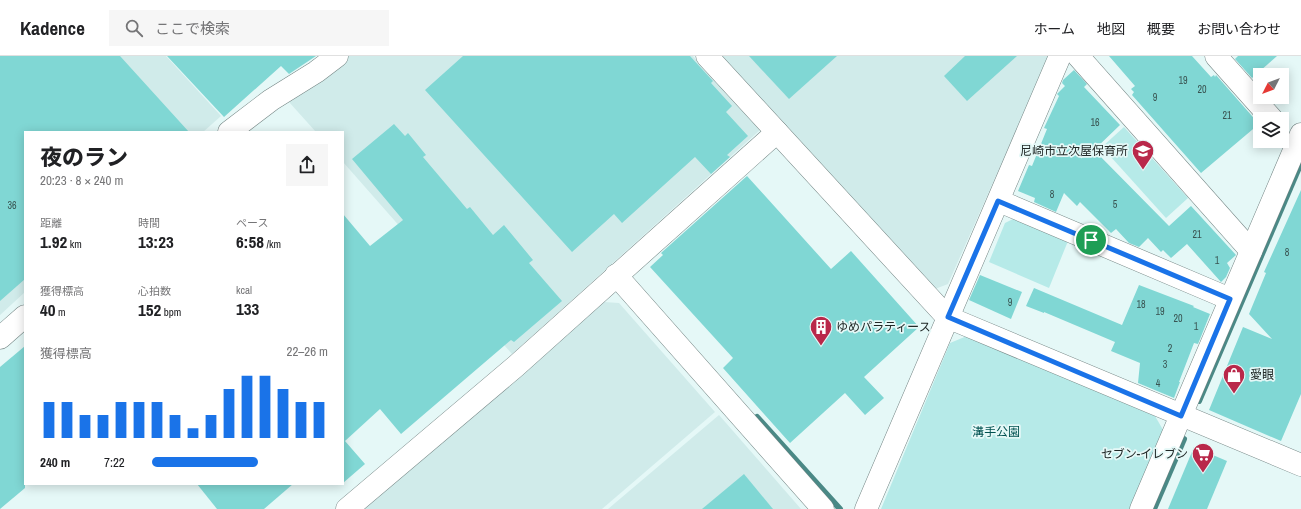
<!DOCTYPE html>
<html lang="ja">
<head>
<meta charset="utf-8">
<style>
  body { margin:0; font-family:"Archivo Narrow","Noto Sans JP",sans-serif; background:#f6f6f6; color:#202124; height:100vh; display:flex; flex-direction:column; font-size:15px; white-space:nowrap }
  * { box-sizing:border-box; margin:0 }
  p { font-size:13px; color:#757577 }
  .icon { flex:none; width:22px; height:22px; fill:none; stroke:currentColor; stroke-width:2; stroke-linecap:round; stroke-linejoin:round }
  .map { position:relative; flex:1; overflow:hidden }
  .side { position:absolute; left:24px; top:75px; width:320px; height:354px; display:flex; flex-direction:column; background:#fff; border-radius:0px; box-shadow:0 2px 10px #0003 }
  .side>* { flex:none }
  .needle { width:26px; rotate:228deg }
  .fabs { position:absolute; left:1253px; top:12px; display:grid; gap:8px }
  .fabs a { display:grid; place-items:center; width:36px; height:36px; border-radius:0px; background:#fff; box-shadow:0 2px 10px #0003; font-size:20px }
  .pin { position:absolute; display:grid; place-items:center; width:34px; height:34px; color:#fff; margin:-17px; border:2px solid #fff; border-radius:50%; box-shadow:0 1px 4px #0007 }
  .round { display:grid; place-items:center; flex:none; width:42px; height:42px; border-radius:0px; background:#f6f6f6 }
  .head { display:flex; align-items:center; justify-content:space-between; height:68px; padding:0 16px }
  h1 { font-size:22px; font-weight:800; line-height:30px }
  .figures { display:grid; grid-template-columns:repeat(3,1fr); gap:6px; height:68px; padding:4px 16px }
  .figures div { display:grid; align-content:center }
  .figures b { font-size:17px; font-weight:800 }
  .figures small { font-size:11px; font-weight:400 }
  .figures p { font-size:11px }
  .chart { height:112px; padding:8px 16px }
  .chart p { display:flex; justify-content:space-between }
  .chart svg { width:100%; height:72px; margin-top:4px; stroke:#1a73e8; stroke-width:6 }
  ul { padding:0 16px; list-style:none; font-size:13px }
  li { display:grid; grid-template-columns:64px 48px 1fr; align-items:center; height:30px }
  li i { height:10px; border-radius:5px; background:#1a73e8 }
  header { display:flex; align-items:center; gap:24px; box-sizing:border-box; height:56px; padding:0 20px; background:#fff; border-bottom:1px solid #e0e0e0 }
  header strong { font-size:19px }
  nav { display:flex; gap:22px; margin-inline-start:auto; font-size:14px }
  .search { width:280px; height:36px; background:#f6f6f6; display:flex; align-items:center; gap:10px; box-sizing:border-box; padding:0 14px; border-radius:0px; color:#757577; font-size:15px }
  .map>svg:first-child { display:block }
  .built { fill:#d0ebea }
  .green { fill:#b6eae8 }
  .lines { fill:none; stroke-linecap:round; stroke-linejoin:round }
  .stream { stroke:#4a8986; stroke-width:6 }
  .building { fill:#80d7d4 }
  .street-casing { stroke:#758685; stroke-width:23 }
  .street { stroke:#fff; stroke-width:22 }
  .route-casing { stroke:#fff; stroke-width:8 }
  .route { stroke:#1a73e8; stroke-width:5 }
  .labels { text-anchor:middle; stroke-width:3.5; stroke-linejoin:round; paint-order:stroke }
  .number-label { font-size:10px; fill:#395452 }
  .poi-label { font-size:12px; fill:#212827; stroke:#e5f8f7; text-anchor:end }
  .park-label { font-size:12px; fill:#005150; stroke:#e5f8f7 }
</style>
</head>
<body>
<header>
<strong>Kadence</strong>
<div class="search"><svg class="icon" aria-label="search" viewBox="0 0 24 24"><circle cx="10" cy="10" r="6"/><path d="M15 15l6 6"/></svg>ここで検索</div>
<nav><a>ホーム</a><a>地図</a><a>概要</a><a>お問い合わせ</a></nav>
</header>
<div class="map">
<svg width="1301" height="453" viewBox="0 0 1301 453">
  <rect width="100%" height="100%" fill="#e5f8f7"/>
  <!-- built -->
  <g class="built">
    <polygon points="0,0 166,0 221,60 203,76 25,76 25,236 0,259"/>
    <polygon points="348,0 693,0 760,74 512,298 343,106 343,76 316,76 289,46"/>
    <polygon points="716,0 1049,0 948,228 935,233"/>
    <polygon points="604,246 619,247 715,356 602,453 362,453"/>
    <polygon points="719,359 801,453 608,453"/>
  </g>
  <!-- green -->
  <g class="green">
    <polygon points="1124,71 1188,142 1166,162 1102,91"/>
    <polygon points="1013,163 1068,185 1049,232 989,206 1005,167"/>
    <polygon points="967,280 1155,360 1166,379 1134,453 881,453 950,287"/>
  </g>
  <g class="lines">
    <!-- stream -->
    <g class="stream">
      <polyline points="1199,345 1301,107"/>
      <polyline points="757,361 840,453"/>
      <polyline points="1154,453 1184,383"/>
    </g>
  </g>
  <!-- building -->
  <g class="building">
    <polygon points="0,0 120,0 189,76 25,76 25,223 0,245"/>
    <polygon points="167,0 316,0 289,18 281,10 224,61"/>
    <polygon points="463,0 690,0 713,25 711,27 732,50 726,56 748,80 727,99 730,101 711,118 695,101 622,167 614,158 572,196 425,34"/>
    <polygon points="749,0 837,0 789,43"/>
    <polygon points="965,0 1017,0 967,45 944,20"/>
    <polygon points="1109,0 1192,0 1211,21 1214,19 1215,21 1216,19 1259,68 1201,117 1132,39 1134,36 1131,33 1135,30"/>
    <polygon points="1238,0 1277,0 1252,22 1235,3"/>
    <polygon points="1074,14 1087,28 1084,31 1120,69 1094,94 1169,170 1191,150 1236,199 1227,207 1230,212 1226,221 1221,226 1187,188 1171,202 1163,194 1161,196 1148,182 1139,191 1129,187 1116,173 1111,177 1080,146 1077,150 1064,137 1056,156 1034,146 1035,142 1018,135 1029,109 1032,110 1047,73 1044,72 1059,40 1057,38 1065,30 1062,27 1063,24"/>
    <polygon points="394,68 405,80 408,77 426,99 423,101 467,153 470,151 493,179 504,169 533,204 529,207 562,245 514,286 511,284 401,378 380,353 345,385 365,408 343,427 343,158 370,190 403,164 352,103"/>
    <polygon points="747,120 831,213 851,195 919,271 864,321 884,342 865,359 845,337 790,387 723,312 733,302 650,211 663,199 661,197"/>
    <polygon points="1301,134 1301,338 1281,385 1209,354 1243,271 1272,283 1249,258 1266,217 1264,216"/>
    <polygon points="980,219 1022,236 1011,263 969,244"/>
    <polygon points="1139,229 1194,250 1193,251 1210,258 1198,288 1194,287 1179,326 1180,326 1174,342 1138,327 1140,307 1111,295 1115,286 1044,256 1044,257 1026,250 1034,232 1122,269"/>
    <polygon points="25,290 25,432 0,453 0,311"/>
    <polygon points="1194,391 1227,405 1207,453 1168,453"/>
    <polygon points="744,418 773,453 702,453"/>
    <polygon points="197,428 293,428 264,453 217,453"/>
  </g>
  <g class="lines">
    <!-- street casing -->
    <g class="street-casing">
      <g id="street">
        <polyline points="707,0 947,261 1301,409"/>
        <polyline points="1078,0 1251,195"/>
        <polyline points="1216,0 1272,63"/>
        <polyline points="229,76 271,44 316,16 337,0"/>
        <polyline points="999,145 1230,243"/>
        <polyline points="616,219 823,453"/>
        <polyline points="0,282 25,260"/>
        <polyline points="347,453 516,310 777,76"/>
        <polyline points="866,453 1060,0"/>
        <polyline points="1141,453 1301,78"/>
      </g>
    </g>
    <!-- street -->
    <use href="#street" class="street"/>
  </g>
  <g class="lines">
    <!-- route casing -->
    <g class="route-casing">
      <polygon id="route" points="998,145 1230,243 1181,360 948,261"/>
    </g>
    <!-- route -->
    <use href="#route" class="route"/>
  </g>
  <!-- icons -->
  <defs>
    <g id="school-pin" transform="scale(1.15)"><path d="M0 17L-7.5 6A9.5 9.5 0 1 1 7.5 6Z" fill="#b9284a" stroke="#e5f8f7"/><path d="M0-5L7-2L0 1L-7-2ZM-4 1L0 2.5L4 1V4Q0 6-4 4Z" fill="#fff"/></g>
    <g id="building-pin" transform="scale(1.15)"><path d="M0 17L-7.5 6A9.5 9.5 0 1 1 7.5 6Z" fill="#b9284a" stroke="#e5f8f7"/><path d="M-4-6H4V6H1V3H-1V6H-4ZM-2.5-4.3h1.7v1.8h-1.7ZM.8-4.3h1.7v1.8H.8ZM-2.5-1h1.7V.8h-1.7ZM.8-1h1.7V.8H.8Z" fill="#fff"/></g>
    <g id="shop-pin" transform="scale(1.15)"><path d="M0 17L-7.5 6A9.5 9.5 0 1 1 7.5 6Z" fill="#b9284a" stroke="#e5f8f7"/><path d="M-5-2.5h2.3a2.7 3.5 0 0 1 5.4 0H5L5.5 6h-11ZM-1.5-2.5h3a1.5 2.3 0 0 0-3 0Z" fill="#fff"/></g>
    <g id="supermarket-pin" transform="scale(1.15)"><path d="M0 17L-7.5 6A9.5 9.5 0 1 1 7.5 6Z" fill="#b9284a" stroke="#e5f8f7"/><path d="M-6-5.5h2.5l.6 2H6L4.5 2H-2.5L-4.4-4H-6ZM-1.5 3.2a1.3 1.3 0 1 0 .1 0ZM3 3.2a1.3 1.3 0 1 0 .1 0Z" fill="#fff"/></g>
  </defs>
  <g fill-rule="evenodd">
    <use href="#school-pin" x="1143" y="95"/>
    <use href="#building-pin" x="821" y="271"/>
    <use href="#shop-pin" x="1234" y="319"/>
    <use href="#supermarket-pin" x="1203" y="398"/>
  </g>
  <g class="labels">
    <!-- number labels -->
    <g class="number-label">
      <text x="1183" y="28">19</text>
      <text x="1202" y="37">20</text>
      <text x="1155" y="45">9</text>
      <text x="1227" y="63">21</text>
      <text x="1095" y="70">16</text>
      <text x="1052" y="142">8</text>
      <text x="1115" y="152">5</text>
      <text x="12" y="153">36</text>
      <text x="1197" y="182">21</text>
      <text x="1287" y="200">8</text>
      <text x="1217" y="208">1</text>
      <text x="1010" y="250">9</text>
      <text x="1141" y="252">18</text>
      <text x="1160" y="259">19</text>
      <text x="1178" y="266">20</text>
      <text x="1196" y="274">1</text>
      <text x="1170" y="296">2</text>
      <text x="1165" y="312">3</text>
      <text x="1158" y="331">4</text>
    </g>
    <!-- poi labels -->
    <g class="poi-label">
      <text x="1128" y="99">尼崎市立次屋保育所</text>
      <text x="836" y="275" text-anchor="start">ゆめパラティース</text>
      <text x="1250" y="323" text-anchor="start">愛眼</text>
      <text x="1188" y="402">セブン-イレブン</text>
    </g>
    <!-- park labels -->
    <g class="park-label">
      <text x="996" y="380">溝手公園</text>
    </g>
  </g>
</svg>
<div class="fabs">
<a><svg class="needle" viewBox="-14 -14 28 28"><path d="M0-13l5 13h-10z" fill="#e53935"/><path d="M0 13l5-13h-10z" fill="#757577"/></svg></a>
<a><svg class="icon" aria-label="layers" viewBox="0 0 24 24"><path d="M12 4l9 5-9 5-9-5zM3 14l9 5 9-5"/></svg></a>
</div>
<div class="pin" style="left:1091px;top:184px;background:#1e9e55"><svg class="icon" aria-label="arrive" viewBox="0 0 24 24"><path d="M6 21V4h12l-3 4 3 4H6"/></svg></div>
<section class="side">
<div class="head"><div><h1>夜のラン</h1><p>20:23 · 8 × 240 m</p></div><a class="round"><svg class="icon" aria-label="share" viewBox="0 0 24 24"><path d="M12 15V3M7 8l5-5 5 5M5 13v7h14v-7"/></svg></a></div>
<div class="figures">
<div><p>距離</p><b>1.92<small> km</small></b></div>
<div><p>時間</p><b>13:23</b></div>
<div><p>ペース</p><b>6:58<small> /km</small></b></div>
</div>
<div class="figures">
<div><p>獲得標高</p><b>40<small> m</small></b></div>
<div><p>心拍数</p><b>152<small> bpm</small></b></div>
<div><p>kcal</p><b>133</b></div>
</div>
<div class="chart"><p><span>獲得標高</span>22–26 m</p>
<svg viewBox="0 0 160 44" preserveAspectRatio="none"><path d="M5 44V22M15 44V22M25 44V30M35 44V30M45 44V22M55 44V22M65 44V22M75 44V30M85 44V38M95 44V30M105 44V14M115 44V6M125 44V6M135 44V14M145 44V22M155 44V22"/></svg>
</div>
<ul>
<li><b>240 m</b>7:22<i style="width:60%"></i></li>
</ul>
</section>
</div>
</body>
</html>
